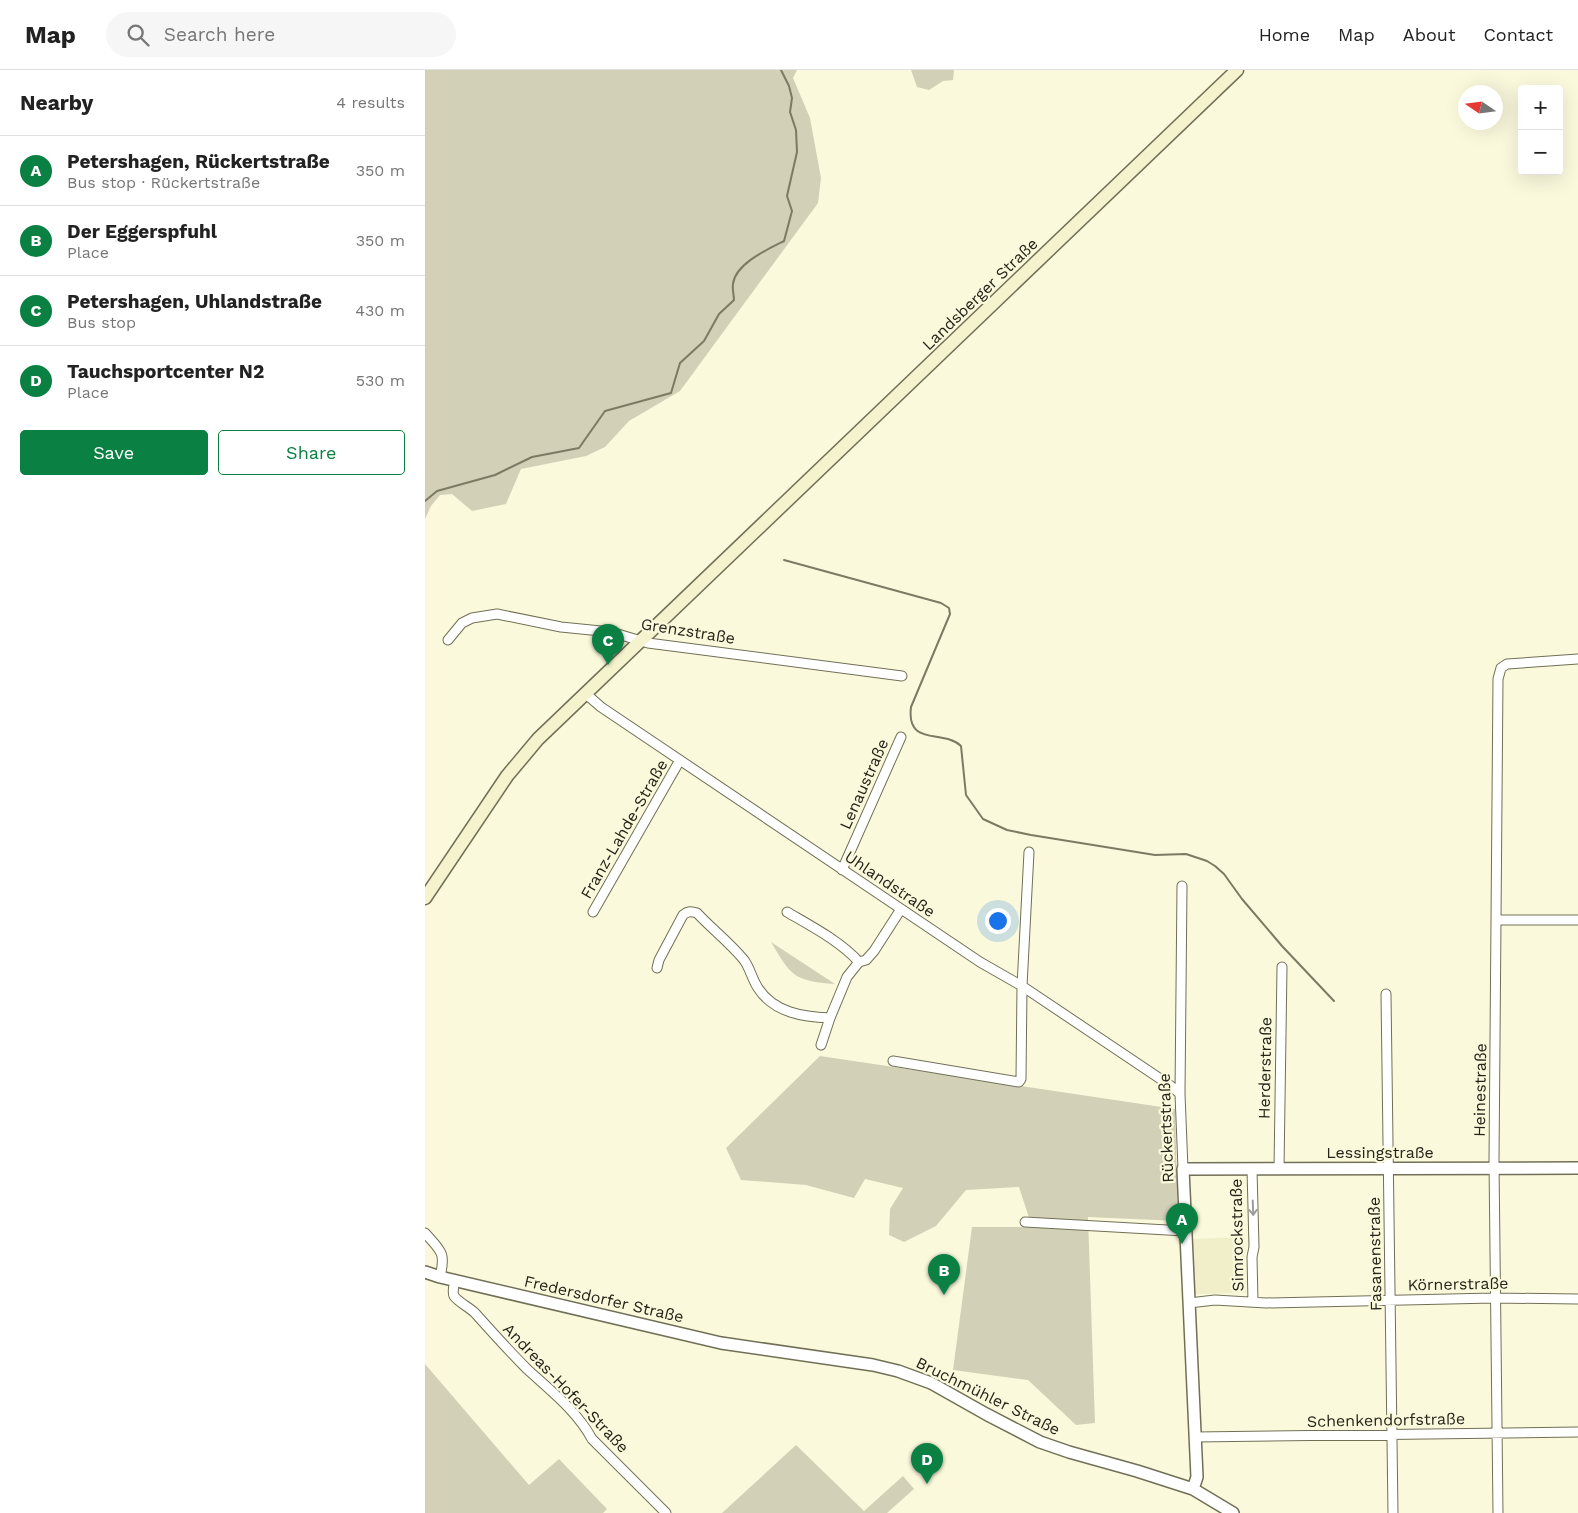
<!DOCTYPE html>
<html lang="en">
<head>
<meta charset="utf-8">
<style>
  body { margin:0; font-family:"Work Sans",sans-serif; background:#f6f6f6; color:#222 }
  .controls { position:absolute; right:15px; top:15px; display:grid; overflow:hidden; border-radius:5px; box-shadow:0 5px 20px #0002 }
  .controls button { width:45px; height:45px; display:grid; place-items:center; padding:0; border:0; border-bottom:1px solid #e0e0e0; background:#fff; color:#222; font:25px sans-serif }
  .compass { position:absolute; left:1033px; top:15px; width:45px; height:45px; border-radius:50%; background:#fff; box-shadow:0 5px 20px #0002; rotate:283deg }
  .you { position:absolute; left:572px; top:850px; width:18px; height:18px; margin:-12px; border:4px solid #fff; border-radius:50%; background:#1a73e8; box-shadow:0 0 0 8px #1a73e833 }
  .badge { display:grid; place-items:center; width:32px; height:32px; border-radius:50%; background:#0b8043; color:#fff; font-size:16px; font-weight:700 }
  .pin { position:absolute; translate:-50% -41px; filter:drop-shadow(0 1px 2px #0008) }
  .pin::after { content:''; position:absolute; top:26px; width:18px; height:15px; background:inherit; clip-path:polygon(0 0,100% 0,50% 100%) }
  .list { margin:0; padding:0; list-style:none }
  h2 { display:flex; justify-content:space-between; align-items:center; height:65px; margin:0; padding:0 20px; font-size:21px }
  h2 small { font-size:16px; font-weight:400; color:#767676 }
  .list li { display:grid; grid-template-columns:32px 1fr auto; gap:15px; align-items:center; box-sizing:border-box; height:70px; padding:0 20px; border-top:1px solid #e0e0e0 }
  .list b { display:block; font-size:19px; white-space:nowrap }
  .list p { margin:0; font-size:16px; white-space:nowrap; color:#767676 }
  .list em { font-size:16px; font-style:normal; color:#767676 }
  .actions { display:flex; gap:10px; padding:15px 20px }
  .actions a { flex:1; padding:11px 0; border:1px solid #0b8043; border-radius:5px; text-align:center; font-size:18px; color:#0b8043 }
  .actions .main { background:#0b8043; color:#fff }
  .icon { flex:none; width:28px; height:28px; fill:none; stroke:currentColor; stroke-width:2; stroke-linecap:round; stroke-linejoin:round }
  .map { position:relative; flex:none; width:1153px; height:1443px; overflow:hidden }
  header { display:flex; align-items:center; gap:30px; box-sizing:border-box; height:70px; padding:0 25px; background:#fff; border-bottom:1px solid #e0e0e0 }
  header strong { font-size:24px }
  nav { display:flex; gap:28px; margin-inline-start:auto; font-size:18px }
  .search { width:350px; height:45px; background:#f6f6f6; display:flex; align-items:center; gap:12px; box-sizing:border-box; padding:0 18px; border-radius:28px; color:#767676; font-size:19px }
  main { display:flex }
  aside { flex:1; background:#fff }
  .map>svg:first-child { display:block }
</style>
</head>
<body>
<header>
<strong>Map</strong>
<div class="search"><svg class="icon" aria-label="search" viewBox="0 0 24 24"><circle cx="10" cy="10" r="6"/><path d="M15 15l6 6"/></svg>Search here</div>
<nav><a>Home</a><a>Map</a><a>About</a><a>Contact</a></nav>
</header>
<main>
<aside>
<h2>Nearby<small>4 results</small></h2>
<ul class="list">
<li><span class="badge">A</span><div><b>Petershagen, Rückertstraße</b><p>Bus stop · Rückertstraße</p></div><em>350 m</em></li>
<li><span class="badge">B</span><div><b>Der Eggerspfuhl</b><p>Place</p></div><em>350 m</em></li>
<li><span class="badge">C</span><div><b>Petershagen, Uhlandstraße</b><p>Bus stop</p></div><em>430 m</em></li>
<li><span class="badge">D</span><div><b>Tauchsportcenter N2</b><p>Place</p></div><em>530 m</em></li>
</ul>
<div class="actions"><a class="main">Save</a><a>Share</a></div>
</aside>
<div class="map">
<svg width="1153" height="1443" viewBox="0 0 1153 1443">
  <rect width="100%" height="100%" fill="#fbf9dc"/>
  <!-- built -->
  <path fill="#f1efca" d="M 819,1167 L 821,1223 L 770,1224 L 767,1169 Z"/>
  <!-- green -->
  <path fill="#d2d0b7" d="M 0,0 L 372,0 L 368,8 L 385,48 L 396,108 L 393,133 L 255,321 L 204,351 L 180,377 L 161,386 L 96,399 L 81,434 L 47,441 L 27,424 L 15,425 L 6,436 L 0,449 Z
    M 486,0 L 529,0 L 528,10 L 518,11 L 504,20 L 492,17 Z
    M 346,872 L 410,914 C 369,911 366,906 346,872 Z
    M 395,986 L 750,1039 L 753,1151 L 663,1147 L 670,1353 L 651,1355 L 603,1310 L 528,1300 L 547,1157 L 607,1157 L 594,1117 L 541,1120 L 511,1156 L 479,1172 L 464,1165 L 465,1139 L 478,1118 L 440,1109 L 429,1128 L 381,1115 L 316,1110 L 301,1078 Z
    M 0,1294 L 104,1415 L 134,1389 L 182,1439 L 178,1443 L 0,1443 Z
    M 371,1375 L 439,1441 L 478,1406 L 489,1419 L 462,1443 L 297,1443 Z"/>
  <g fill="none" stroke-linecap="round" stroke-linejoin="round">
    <!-- stream -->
    <path stroke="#7c7a62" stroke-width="2" d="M 0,431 L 12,421 L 70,405 L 107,387 L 154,378 L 180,341 L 246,323 L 255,293 L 279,271 L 294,244 L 309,230 C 309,225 307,219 308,214 C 310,194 343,179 359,171 L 367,141 L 362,126 L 372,82 L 371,60 L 365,42 L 367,28 L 364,16 L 356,0
      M 359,490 L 516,533 L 524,538 L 525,544 L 486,637 C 481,677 518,659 536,676 L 541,725 L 558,749 L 582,760 L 606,765 L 730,785 L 761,784 L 782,791 L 790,796 L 799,804 L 817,829 L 857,876 L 909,931"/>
    <!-- minor casing -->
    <g stroke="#717056" stroke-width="11">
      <path id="minor" d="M 23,570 L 37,553 L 47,548 L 72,544 L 136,557 L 186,562 L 223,573 L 477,606
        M 161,624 L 176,637 L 555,892 L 597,916 L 746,1016 L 755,1024
        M 417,800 L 476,667
        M 757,816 L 755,1024 L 758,1099
        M 168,842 L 255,690
        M 362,842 C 386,856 415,871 434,892
        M 1071,850 L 1153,850
        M 232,898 L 234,890 L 258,845 C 263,841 266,841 272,843 C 287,859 305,873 319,890 C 325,898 327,909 333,918 C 349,943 379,947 405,948 L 422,907 L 434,892 L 441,890 L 449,881 L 476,839
        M 961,924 L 968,1443
        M 396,975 L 405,948
        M 468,991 L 594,1012 L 596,1009 L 597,916 L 604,782
        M 827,1099 L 829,1177 L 827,1187 L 828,1232
        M 854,1099 L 857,897
        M 600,1152 L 760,1161
        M 0,1163 C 16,1181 21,1182 15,1207
        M 30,1211 C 29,1215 27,1221 29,1226 C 33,1232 44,1237 50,1243 C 67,1262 84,1281 102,1299 C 125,1320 152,1341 167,1369 L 241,1443
        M 764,1233 L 790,1230 L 841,1233 L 1069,1228 L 1153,1229
        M 770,1367 L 1153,1362
        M 1073,1443 L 1069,1092 L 1073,609 L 1076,598 L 1082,594 L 1153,589"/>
    </g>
    <!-- tertiary casing -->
    <g stroke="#717056" stroke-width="14">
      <path id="tertiary" d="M 0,1202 L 15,1207 L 296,1273 L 448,1295 L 473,1301 L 506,1313 L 561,1344 L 615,1372 L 644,1382 L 712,1401 L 768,1419 L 808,1443
        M 768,1419 L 772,1407 L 758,1099 L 1153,1098"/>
    </g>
    <!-- secondary casing -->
    <g stroke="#717056" stroke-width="15">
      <path id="secondary" d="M 0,828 L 82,706 L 113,669 L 812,0"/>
    </g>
    <!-- minor -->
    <use href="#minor" stroke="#fff" stroke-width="9"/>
    <!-- tertiary -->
    <use href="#tertiary" stroke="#fff" stroke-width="11"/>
    <!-- secondary -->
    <use href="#secondary" stroke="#f5f2ce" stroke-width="12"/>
  </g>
  <!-- one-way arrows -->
  <defs><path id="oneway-shaft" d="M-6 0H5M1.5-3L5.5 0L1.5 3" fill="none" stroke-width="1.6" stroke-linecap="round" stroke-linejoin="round" transform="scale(1.25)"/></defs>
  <use stroke="#9c9c98" href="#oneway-shaft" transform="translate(828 1138) rotate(88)"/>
  <g text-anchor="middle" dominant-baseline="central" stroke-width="4.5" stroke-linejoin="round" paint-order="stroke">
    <!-- street labels -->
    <g font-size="16" fill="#242419" stroke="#fbf9dc">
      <text transform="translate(555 224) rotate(-44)">Landsberger Straße</text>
      <text transform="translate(263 561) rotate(9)">Grenzstraße</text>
      <text transform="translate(439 714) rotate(-66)">Lenaustraße</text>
      <text transform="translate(199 759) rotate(-60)">Franz-Lahde-Straße</text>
      <text transform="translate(465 814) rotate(34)">Uhlandstraße</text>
      <text transform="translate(840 998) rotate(-89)">Herderstraße</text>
      <text transform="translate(1055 1020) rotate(-89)">Heinestraße</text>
      <text transform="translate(741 1058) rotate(-92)">Rückertstraße</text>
      <text x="955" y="1082">Lessingstraße</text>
      <text transform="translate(812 1165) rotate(-91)">Simrockstraße</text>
      <text transform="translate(950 1184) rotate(-91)">Fasanenstraße</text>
      <text transform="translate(1033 1214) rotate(-1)">Körnerstraße</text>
      <text transform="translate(179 1229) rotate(13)">Fredersdorfer Straße</text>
      <text transform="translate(141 1318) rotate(46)">Andreas-Hofer-Straße</text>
      <text transform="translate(563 1326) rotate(26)">Bruchmühler Straße</text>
      <text transform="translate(961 1350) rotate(-1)">Schenkendorfstraße</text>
    </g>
  </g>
</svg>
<div class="controls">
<button>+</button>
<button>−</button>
</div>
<svg class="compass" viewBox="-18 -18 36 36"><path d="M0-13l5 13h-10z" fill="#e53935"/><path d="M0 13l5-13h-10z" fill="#767676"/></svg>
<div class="you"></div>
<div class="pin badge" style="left:757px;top:1174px">A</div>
<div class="pin badge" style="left:519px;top:1225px">B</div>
<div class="pin badge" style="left:183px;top:595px">C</div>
<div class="pin badge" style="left:502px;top:1414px">D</div>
</div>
</main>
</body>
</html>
